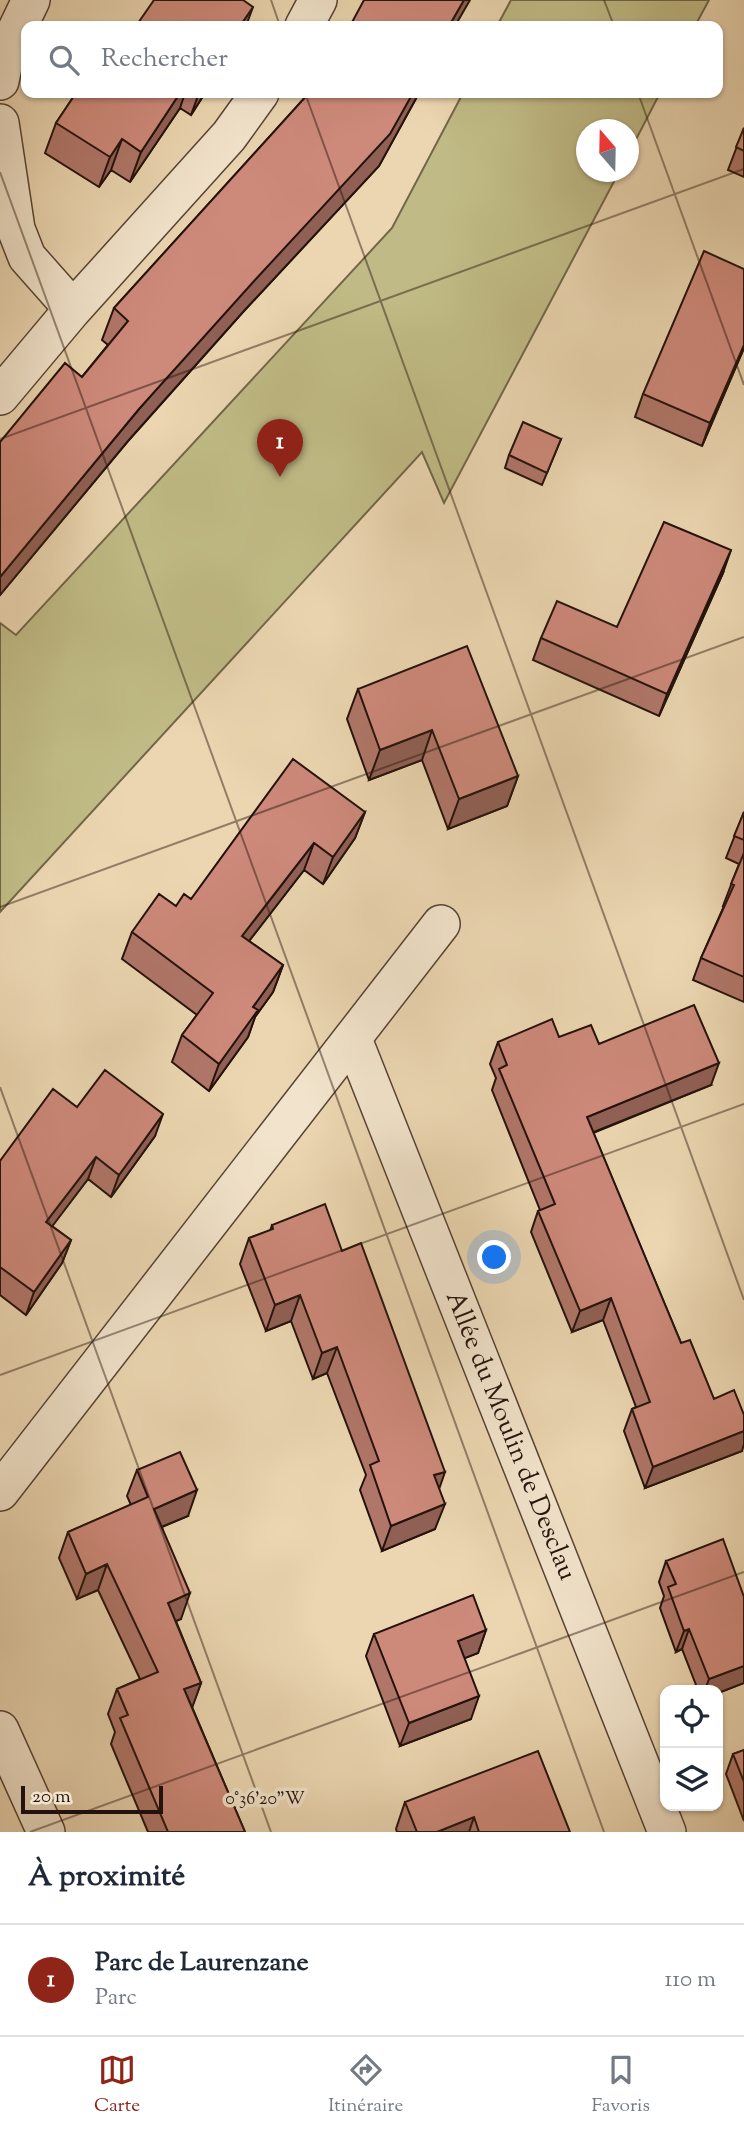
<!DOCTYPE html>
<html lang="fr">
<head>
<meta charset="utf-8">
<style>
  body { margin:0; font-family:"Sorts Mill Goudy",serif; background:#f2f2f3; color:#1f2937 }
  .controls { position:absolute; right:21px; bottom:21px; display:grid; overflow:hidden; border-radius:14px; box-shadow:0 2px 5px #0004 }
  .controls button { width:63px; height:63px; display:grid; place-items:center; padding:0; border:0; border-bottom:2px solid #e0e1e3; background:#fff; color:#1f2937; font:35px sans-serif }
  .compass { position:absolute; left:576px; top:119px; width:63px; height:63px; border-radius:50%; background:#fff; box-shadow:0 2px 5px #0004; rotate:340deg }
  .scale { position:absolute; left:21px; bottom:18px; width:142px; box-sizing:border-box; padding-left:7px; border:4px solid #24120c; border-top:0; font-size:19px; line-height:24px; white-space:nowrap; color:#24120c; -webkit-text-stroke:5px #f2e4cc; paint-order:stroke }
  .you { position:absolute; left:495px; top:1258px; width:24px; height:24px; margin:-18px; border:5px solid #fff; border-radius:50%; background:#1a73e8; box-shadow:0 0 0 10px #1a73e833 }
  .badge { display:grid; place-items:center; width:46px; height:46px; border-radius:50%; background:#8f2418; color:#fff; font-size:23px; font-weight:700 }
  .pin { position:absolute; translate:-50% -58px; filter:drop-shadow(0 2px 4px #0008) }
  .pin::after { content:''; position:absolute; top:37px; width:24px; height:21px; background:inherit; clip-path:polygon(0 0,100% 0,50% 100%) }
  .list { margin:0; padding:0; list-style:none }
  h2 { display:flex; justify-content:space-between; align-items:center; height:91px; margin:0; padding:0 28px; font-size:30px }
  h2 small { font-size:23px; font-weight:400; color:#747a83 }
  .list li { display:grid; grid-template-columns:46px 1fr auto; gap:21px; align-items:center; box-sizing:border-box; height:112px; padding:0 28px; border-top:2px solid #e0e1e3 }
  .list b { display:block; font-size:26px; white-space:nowrap }
  .list p { margin:0; font-size:23px; white-space:nowrap; color:#747a83 }
  .list em { font-size:23px; font-style:normal; color:#747a83 }
  .icon { flex:none; width:38px; height:38px; fill:none; stroke:currentColor; stroke-width:2; stroke-linecap:round; stroke-linejoin:round }
  .map { position:relative; flex:none; width:744px; height:1832px; overflow:hidden }
  .search { position:absolute; background:#fff; box-shadow:0 2px 5px #0004; left:21px; right:21px; top:21px; height:77px; display:flex; align-items:center; gap:18px; box-sizing:border-box; padding:0 24px; border-radius:14px; color:#747a83; font-size:26px }
  .sheet { height:203px; background:#fff }
  nav { display:flex; justify-content:space-around; align-items:center; box-sizing:border-box; height:98px; border-top:2px solid #e0e1e3; background:#fff; font-size:19px; color:#747a83 }
  nav a { display:grid; justify-items:center; gap:4px }
  nav .on { color:#8f2418 }
  .map>svg:first-child { display:block }
</style>
</head>
<body>
<div class="map">
<svg width="744" height="1832" viewBox="0 0 744 1832">
  <rect width="100%" height="100%" fill="#ebd6b1"/>
  <filter id="stains"><feTurbulence type="fractalNoise" baseFrequency=".00286" numOctaves="4"/><feColorMatrix values="0 0 0 0 .2 0 0 0 0 .09 0 0 0 0 .02 0 0 0 .5 -.17"/></filter>
  <radialGradient id="worn" r=".72"><stop offset=".6" stop-color="#630" stop-opacity="0"/><stop offset="1" stop-color="#630" stop-opacity=".3"/></radialGradient>
  <!-- green -->
  <path fill="#c0bb86" stroke="#726649" stroke-width="2" d="M 511,0 L 709,0 L 695,26 L 497,26 Z
    M 463,93 L 660,93 L 629,153 L 628,130 L 586,130 L 586,172 L 619,172 L 444,503 L 422,452 L 0,912 L 0,623 L 16,635 L 392,228 Z"/>
  <g fill="none" stroke-linecap="round" stroke-linejoin="round">
    <!-- minor casing -->
    <g stroke="#564335" stroke-width="40">
      <path id="minor" d="M 304,26 L 318,0
        M 0,81 L 6,52 L 31,0
        M 0,123 L 16,229 L 27,257 L 73,309 L 229,136 L 260,93
        M 0,396 L 73,309
        M 353,1039 L 667,1832
        M 0,1492 L 441,924
        M 0,1730 L 46,1832"/>
    </g>
    <!-- minor -->
    <use href="#minor" stroke="#f2e4cc" stroke-width="37"/>
  </g>
  <!-- wall -->
  <path fill="#b07669" stroke="#24120c" stroke-width="2" d="M 76,93 L 205,93 L 191,115 L 180,108 L 130,182 L 111,170 L 99,187 L 45,153 L 56,123 Z
    M 309,93 L 419,93 L 379,166 L 243,312 L 128,441 L 0,595 L 0,442 L 82,377 L 108,345 L 102,340 L 114,308 Z
    M 744,128 L 744,177 L 728,170 Z
    M 744,348 L 702,446 L 635,417 L 643,394 Z
    M 561,439 L 542,485 L 505,468 L 509,455 Z
    M 723,573 L 659,716 L 533,660 L 541,638 L 617,627 Z
    M 358,689 L 518,776 L 507,806 L 448,829 L 422,760 L 369,780 L 347,719 Z
    M 365,812 L 355,838 L 323,884 L 304,870 L 249,941 L 283,965 L 273,992 L 255,1017 L 248,1037 L 209,1091 L 172,1062 L 182,1035 L 197,1015 L 122,959 L 132,932 L 176,906 Z
    M 744,812 L 744,1002 L 693,980 L 701,958 L 724,906 L 723,906 L 739,864 L 726,858 Z
    M 559,1037 L 599,1044 L 711,1085 L 593,1133 L 681,1343 L 714,1399 L 742,1451 L 645,1488 L 624,1431 L 632,1409 L 636,1407 L 603,1320 L 572,1332 L 531,1232 L 538,1211 L 540,1210 L 492,1090 L 496,1078 L 490,1064 L 498,1042 Z
    M 77,1107 L 155,1136 L 111,1197 L 88,1179 L 52,1226 L 71,1240 L 62,1263 L 26,1315 L 0,1295 L 0,1161 Z
    M 272,1225 L 342,1251 L 439,1489 L 435,1529 L 382,1551 L 360,1490 L 366,1475 L 327,1373 L 313,1379 L 291,1321 L 266,1331 L 240,1264 L 249,1238 L 270,1231 Z
    M 137,1470 L 188,1516 L 162,1527 L 181,1619 L 176,1621 L 201,1683 L 192,1707 L 245,1832 L 148,1832 L 111,1744 L 115,1732 L 108,1714 L 117,1689 L 140,1679 L 98,1590 L 77,1599 L 59,1558 L 68,1532 L 131,1505 L 127,1496 Z
    M 666,1561 L 744,1597 L 744,1683 L 718,1693 L 718,1690 L 698,1690 L 682,1649 L 676,1652 L 660,1608 L 664,1596 L 659,1582 Z
    M 486,1630 L 478,1653 L 464,1658 L 471,1719 L 400,1746 L 366,1656 L 374,1634 Z
    M 744,1750 L 744,1821 L 726,1774 L 733,1754 Z
    M 405,1802 L 570,1832 L 397,1832 L 396,1829 Z"/>
  <!-- shaded-wall -->
  <path fill="#906055" stroke="#24120c" stroke-width="2" d="M 464,0 L 470,0 L 455,26 L 449,26 Z
    M 253,7 L 246,26 L 240,26 Z
    M 180,93 L 185,93 L 180,108 L 130,182 L 141,152 Z
    M 199,93 L 205,93 L 191,115 Z
    M 413,93 L 419,93 L 379,166 L 243,312 L 128,441 L 0,595 L 0,577 L 139,409 Z
    M 122,139 L 111,170 L 99,187 L 110,157 Z
    M 744,345 L 744,348 L 702,446 L 710,423 Z
    M 731,550 L 723,573 L 659,716 L 667,694 Z
    M 432,730 L 422,760 L 369,780 L 380,750 Z
    M 518,776 L 507,806 L 448,829 L 459,799 Z
    M 365,812 L 355,838 L 323,884 L 333,857 Z
    M 314,843 L 304,870 L 232,963 L 242,936 Z
    M 283,965 L 273,992 L 255,1017 L 248,1037 L 209,1091 L 219,1064 L 253,1007 Z
    M 719,1063 L 711,1085 L 579,1138 L 587,1117 Z
    M 163,1114 L 155,1136 L 111,1197 L 119,1175 Z
    M 96,1157 L 88,1179 L 38,1245 L 46,1222 Z
    M 71,1240 L 62,1263 L 26,1315 L 34,1292 Z
    M 300,1295 L 291,1321 L 266,1331 L 275,1305 Z
    M 611,1298 L 603,1320 L 572,1332 L 580,1311 Z
    M 337,1347 L 327,1373 L 313,1379 L 322,1353 Z
    M 744,1431 L 744,1444 L 742,1451 L 645,1488 L 653,1467 Z
    M 445,1472 L 436,1498 L 434,1475 Z
    M 197,1490 L 188,1516 L 144,1534 L 154,1509 Z
    M 445,1504 L 435,1529 L 382,1551 L 391,1526 Z
    M 107,1564 L 98,1590 L 77,1599 L 86,1574 Z
    M 190,1593 L 181,1619 L 159,1628 L 168,1603 Z
    M 689,1629 L 682,1649 L 676,1652 L 684,1631 Z
    M 486,1630 L 478,1653 L 450,1664 L 458,1641 Z
    M 744,1666 L 744,1683 L 718,1693 L 718,1690 L 705,1690 L 709,1679 Z
    M 201,1683 L 192,1708 L 184,1689 Z
    M 479,1696 L 471,1719 L 400,1746 L 409,1723 Z
    M 474,1817 L 469,1832 L 437,1832 Z"/>
  <!-- building -->
  <path fill="#cd897a" stroke="#24120c" stroke-width="2" d="M 154,0 L 243,0 L 253,7 L 240,26 L 136,26 Z
    M 364,0 L 464,0 L 449,26 L 350,26 Z
    M 76,93 L 180,93 L 141,152 L 122,139 L 110,157 L 56,123 Z
    M 309,93 L 413,93 L 390,134 L 255,280 L 139,409 L 0,577 L 0,442 L 65,363 L 82,377 L 128,321 L 114,308 Z
    M 744,128 L 744,151 L 736,147 Z
    M 704,251 L 744,269 L 744,345 L 710,423 L 643,394 Z
    M 523,422 L 561,439 L 547,473 L 509,455 Z
    M 664,522 L 731,550 L 667,694 L 541,638 L 557,601 L 617,627 Z
    M 467,646 L 518,776 L 459,799 L 432,730 L 380,750 L 358,689 Z
    M 293,759 L 365,812 L 333,857 L 314,843 L 242,936 L 283,965 L 253,1007 L 258,1010 L 219,1064 L 182,1035 L 213,993 L 132,932 L 159,894 L 176,906 L 184,894 L 191,899 Z
    M 744,812 L 744,840 L 734,836 Z
    M 744,853 L 744,977 L 701,958 L 734,885 L 731,884 Z
    M 694,1005 L 719,1063 L 587,1117 L 681,1343 L 690,1340 L 714,1399 L 734,1390 L 744,1415 L 744,1431 L 653,1467 L 632,1409 L 650,1402 L 611,1298 L 580,1311 L 538,1211 L 555,1204 L 499,1069 L 507,1065 L 498,1042 L 552,1019 L 559,1037 L 591,1025 L 599,1044 Z
    M 105,1070 L 163,1114 L 119,1175 L 96,1157 L 46,1222 L 71,1240 L 34,1292 L 0,1267 L 0,1161 L 53,1089 L 77,1107 Z
    M 325,1204 L 342,1251 L 361,1243 L 445,1472 L 434,1475 L 445,1504 L 391,1526 L 370,1465 L 379,1461 L 337,1347 L 322,1353 L 300,1295 L 275,1305 L 249,1238 L 273,1229 L 272,1225 Z
    M 180,1452 L 197,1490 L 154,1509 L 190,1593 L 168,1603 L 201,1683 L 184,1689 L 245,1832 L 168,1832 L 120,1718 L 128,1715 L 117,1689 L 158,1672 L 107,1564 L 86,1574 L 68,1532 L 148,1497 L 137,1470 Z
    M 723,1539 L 744,1597 L 744,1666 L 709,1679 L 689,1629 L 684,1631 L 668,1587 L 676,1584 L 666,1561 Z
    M 473,1595 L 486,1630 L 458,1641 L 479,1696 L 409,1723 L 374,1634 Z
    M 744,1750 L 744,1782 L 733,1754 Z
    M 538,1751 L 570,1832 L 479,1832 L 474,1817 L 437,1832 L 417,1832 L 405,1802 Z"/>
  <!-- ticks -->
  <path fill="none" stroke="#24120c" stroke-width="2" stroke-opacity="0.45" d="M 271,0 L 280,26M 604,0 L 614,26M 305,93 L 744,1300M 638,93 L 744,385M 0,172 L 604,1832M 0,439 L 744,169M 0,907 L 744,637M 0,1087 L 271,1832M 0,1375 L 744,1104M 30,1832 L 744,1572"/>
  <g text-anchor="middle" dominant-baseline="central" stroke-width="7" stroke-linejoin="round" paint-order="stroke">
    <!-- street labels -->
    <g font-size="26" fill="#24120c" stroke="#f2e4cc">
      <text transform="translate(510 1436) rotate(68)">Allée du Moulin de Desclau</text>
    </g>
  </g>
  <g font-size="18" text-anchor="middle" fill="#24120c" stroke="#f2e4cc" stroke-width="7" stroke-linejoin="round" paint-order="stroke">
    <text x="265" y="1804">0°36'20"W</text>
  </g>
  <rect width="100%" height="100%" filter="url(#stains)"/>
  <rect width="100%" height="100%" fill="url(#worn)"/>
</svg>
<div class="controls">
<button><svg class="icon" aria-label="locate" viewBox="0 0 24 24"><circle cx="12" cy="12" r="6"/><path d="M12 2v4M12 18v4M2 12h4M18 12h4"/></svg></button>
<button><svg class="icon" aria-label="layers" viewBox="0 0 24 24"><path d="M12 4l9 5-9 5-9-5zM3 14l9 5 9-5"/></svg></button>
</div>
<svg class="compass" viewBox="-18 -18 36 36"><path d="M0-13l5 13h-10z" fill="#e53935"/><path d="M0 13l5-13h-10z" fill="#747a83"/></svg>
<div class="scale">20 m</div>
<div class="you"></div>
<div class="pin badge" style="left:280px;top:477px">1</div>
<div class="search"><svg class="icon" aria-label="search" viewBox="0 0 24 24"><circle cx="10" cy="10" r="6"/><path d="M15 15l6 6"/></svg>Rechercher</div>
</div>
<section class="sheet">
<h2>À proximité<small></small></h2>
<ul class="list">
<li><span class="badge">1</span><div><b>Parc de Laurenzane</b><p>Parc</p></div><em>110 m</em></li>
</ul>
</section>
<nav>
<a class="on"><svg class="icon" aria-label="map" viewBox="0 0 24 24"><path d="M3 6l6-2 6 2 6-2v14l-6 2-6-2-6 2zM9 4v14M15 6v14"/></svg>Carte</a>
<a><svg class="icon" aria-label="directions" viewBox="0 0 24 24"><path d="M12 3l9 9-9 9-9-9zM9 14v-3h6M13 9l2 2-2 2"/></svg>Itinéraire</a>
<a><svg class="icon" aria-label="saved" viewBox="0 0 24 24"><path d="M7 4h10v16l-5-4-5 4z"/></svg>Favoris</a>
</nav>
</body>
</html>
